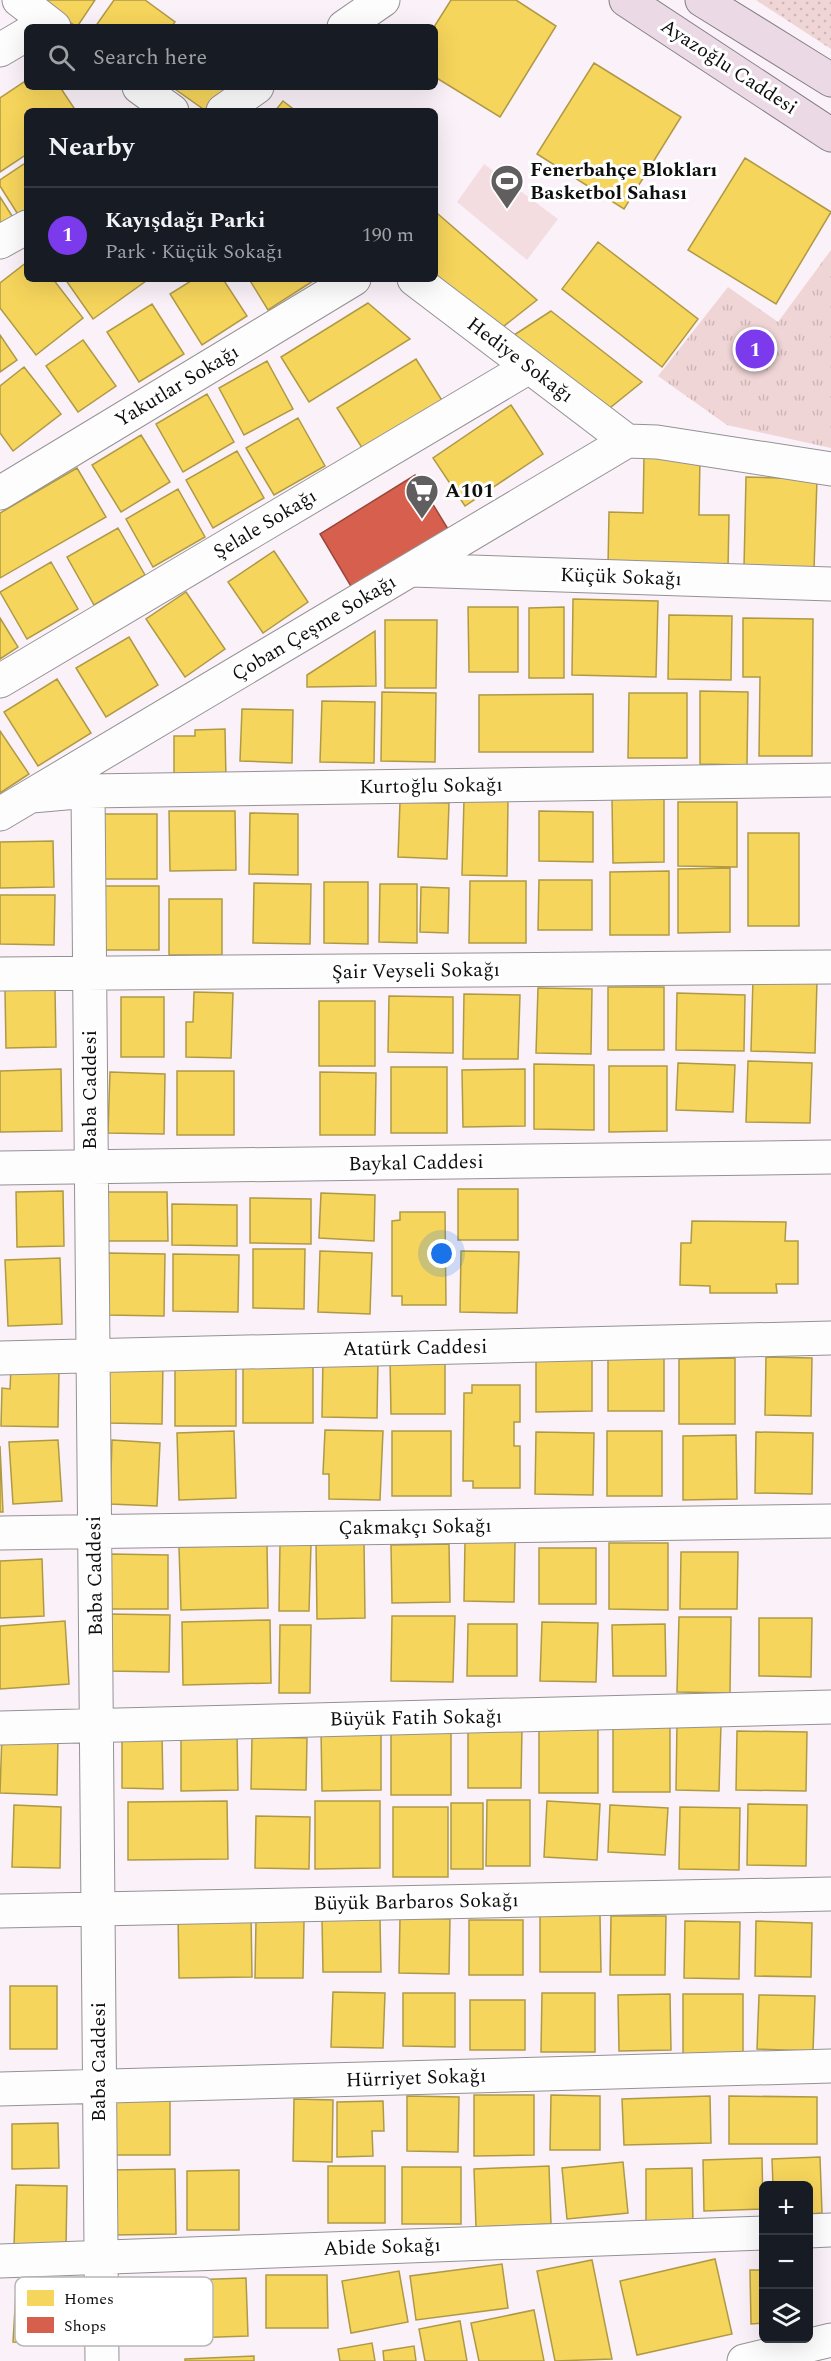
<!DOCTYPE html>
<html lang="en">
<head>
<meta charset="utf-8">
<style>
  body { margin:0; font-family:Spectral,serif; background:#242831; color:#f1f3f6 }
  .controls { position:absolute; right:18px; bottom:18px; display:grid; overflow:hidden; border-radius:9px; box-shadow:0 6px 24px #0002 }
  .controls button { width:54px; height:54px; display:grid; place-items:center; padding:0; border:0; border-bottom:2px solid #363941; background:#171b24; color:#f1f3f6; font:30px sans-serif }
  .you { position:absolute; left:442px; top:1254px; width:21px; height:21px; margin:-15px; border:4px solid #fff; border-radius:50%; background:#1a73e8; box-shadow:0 0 0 9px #1a73e833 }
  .badge { display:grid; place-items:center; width:39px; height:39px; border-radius:50%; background:#7c3aed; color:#fff; font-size:20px; font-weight:700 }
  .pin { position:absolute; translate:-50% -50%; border:3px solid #fff; box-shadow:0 2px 6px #0006 }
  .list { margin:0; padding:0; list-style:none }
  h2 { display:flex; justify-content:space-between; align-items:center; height:78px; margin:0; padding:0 24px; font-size:26px }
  h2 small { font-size:20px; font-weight:400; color:#9ea1a6 }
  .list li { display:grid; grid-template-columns:39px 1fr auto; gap:18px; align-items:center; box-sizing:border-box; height:96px; padding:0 24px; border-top:2px solid #363941 }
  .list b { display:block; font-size:22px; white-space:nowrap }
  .list p { margin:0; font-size:20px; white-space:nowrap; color:#9ea1a6 }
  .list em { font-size:20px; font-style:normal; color:#9ea1a6 }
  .icon { flex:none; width:33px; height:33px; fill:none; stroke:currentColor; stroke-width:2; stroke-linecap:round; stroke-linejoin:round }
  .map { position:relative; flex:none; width:831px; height:2361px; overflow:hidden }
  .search { position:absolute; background:#171b24; box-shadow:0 6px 24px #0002; left:24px; top:24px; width:414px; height:66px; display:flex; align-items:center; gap:15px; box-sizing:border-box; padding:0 21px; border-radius:9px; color:#9ea1a6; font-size:22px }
  .panel { position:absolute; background:#171b24; box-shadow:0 6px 24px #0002; left:24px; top:108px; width:414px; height:174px; border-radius:9px }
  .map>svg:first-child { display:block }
</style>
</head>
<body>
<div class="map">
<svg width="831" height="2361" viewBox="0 0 831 2361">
  <defs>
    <pattern id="grass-dots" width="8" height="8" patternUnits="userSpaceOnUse" patternTransform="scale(1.5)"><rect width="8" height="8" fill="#f0d5d6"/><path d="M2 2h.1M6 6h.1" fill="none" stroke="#cdb6b6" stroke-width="1.8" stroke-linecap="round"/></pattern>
    <pattern id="park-tufts" width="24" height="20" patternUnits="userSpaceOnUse" patternTransform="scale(1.5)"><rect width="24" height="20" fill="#f0d5d6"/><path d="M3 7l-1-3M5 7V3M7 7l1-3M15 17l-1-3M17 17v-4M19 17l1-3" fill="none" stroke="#cdb6b6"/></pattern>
  </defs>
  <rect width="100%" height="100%" fill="#faf2f8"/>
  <!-- grass -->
  <path fill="url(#grass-dots)" d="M 756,0 L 831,0 L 831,49 Z"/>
  <!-- park -->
  <path fill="url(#park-tufts)" d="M 831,250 L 831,448 L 727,425 L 658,376 L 728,287 L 778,322 Z"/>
  <!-- pitch -->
  <path fill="#f4dde1" d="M 484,164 L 558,219 L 527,260 L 457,202 Z"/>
  <!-- homes -->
  <path fill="#f6d55c" stroke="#b09945" stroke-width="1.5" d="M 38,0 L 95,0 L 77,27 Z
    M 114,0 L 145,0 L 175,22 L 171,27 L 95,27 Z
    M 451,0 L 516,0 L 556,26 L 500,117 L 435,77 L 434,27 Z
    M 594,63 L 681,117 L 624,209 L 537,154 Z
    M 27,80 L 27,87 L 60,87 L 76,111 L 27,111 L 27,154 L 0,172 L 0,98 Z
    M 172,87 L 228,87 L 211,111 L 206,111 Z
    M 283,101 L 296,111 L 275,111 Z
    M 745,158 L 831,212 L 776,304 L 688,250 Z
    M 27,162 L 27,222 L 24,224 L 0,186 L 0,180 Z
    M 0,197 L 16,222 L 0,233 Z
    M 438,214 L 537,300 L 499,330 L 435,279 L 435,217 Z
    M 598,242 L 698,319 L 662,367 L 562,289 Z
    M 27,262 L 27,279 L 53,279 L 83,318 L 36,355 L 0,308 L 0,283 Z
    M 65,279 L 145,279 L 146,281 L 93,319 Z
    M 194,279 L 223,279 L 247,316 L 202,345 L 170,294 Z
    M 249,279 L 311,279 L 313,281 L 268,310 Z
    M 368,303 L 410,339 L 309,402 L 281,357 Z
    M 152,304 L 184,354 L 139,382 L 107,332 Z
    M 551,311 L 642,382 L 606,411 L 508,339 Z
    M 0,335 L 17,360 L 0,372 Z
    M 83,340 L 116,386 L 78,412 L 46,366 Z
    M 416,359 L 443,402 L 364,451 L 337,408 Z
    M 267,361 L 293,409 L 244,435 L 219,388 Z
    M 24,367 L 61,414 L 13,451 L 0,433 L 0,386 Z
    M 207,394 L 234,442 L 183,472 L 156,424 Z
    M 511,405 L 543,454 L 465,506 L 433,458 Z
    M 298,418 L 325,466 L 274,495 L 246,448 Z
    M 141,435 L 170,482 L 121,512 L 92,465 Z
    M 237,451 L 264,498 L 213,528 L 186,480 Z
    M 644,456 L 700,457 L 699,515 L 729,515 L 728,569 L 608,566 L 609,512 L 643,513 Z
    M 77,468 L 106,517 L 0,578 L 0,513 Z
    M 746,477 L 817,479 L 814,570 L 744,567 Z
    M 178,489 L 205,537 L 153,567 L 126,519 Z
    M 118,528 L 145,575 L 94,605 L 67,557 Z
    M 274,551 L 308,602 L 263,633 L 228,582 Z
    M 51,562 L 78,609 L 27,639 L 0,592 Z
    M 186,592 L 225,649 L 185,677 L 146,619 Z
    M 573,599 L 658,601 L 656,677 L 572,675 Z
    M 468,607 L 518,607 L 518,672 L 469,672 Z
    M 564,607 L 564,678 L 529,678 L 529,608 Z
    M 669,615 L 732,616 L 731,680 L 668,679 Z
    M 0,618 L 18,647 L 0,659 Z
    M 743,618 L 813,619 L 812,756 L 759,756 L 760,677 L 743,677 Z
    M 385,620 L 437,620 L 436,688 L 385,688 Z
    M 375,631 L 376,686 L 307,687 L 307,675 Z
    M 129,637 L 158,685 L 106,717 L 76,668 Z
    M 57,679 L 91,733 L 38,766 L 4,712 Z
    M 700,691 L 748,692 L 747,765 L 700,764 Z
    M 382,692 L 436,693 L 435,762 L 381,761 Z
    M 629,693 L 687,693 L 687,758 L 628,758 Z
    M 593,694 L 593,752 L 479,752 L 479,695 Z
    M 322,701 L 375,702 L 374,763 L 320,762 Z
    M 242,709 L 293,710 L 292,763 L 240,761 Z
    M 225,729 L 226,781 L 174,781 L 174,736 L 195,736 L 195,730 Z
    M 0,731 L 29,774 L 0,793 Z
    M 664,798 L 664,862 L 613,863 L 612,799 Z
    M 464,799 L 508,800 L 507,876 L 462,875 Z
    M 400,802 L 449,803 L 447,859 L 398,857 Z
    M 678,802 L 737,802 L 737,867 L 678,866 Z
    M 169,811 L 235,811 L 236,870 L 170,871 Z
    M 539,811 L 593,812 L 593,862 L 539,861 Z
    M 250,813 L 298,814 L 298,875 L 249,874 Z
    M 102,814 L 157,814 L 157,879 L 102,879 Z
    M 748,833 L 799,833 L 799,926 L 748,926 Z
    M 53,841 L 54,887 L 0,888 L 0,842 Z
    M 730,868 L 730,932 L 678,933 L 678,869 Z
    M 669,871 L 669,935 L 610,935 L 610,872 Z
    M 539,880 L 592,880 L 592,930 L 538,930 Z
    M 470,881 L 526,881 L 526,943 L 469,943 Z
    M 324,882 L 368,882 L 368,944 L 324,943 Z
    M 254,883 L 311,884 L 310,944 L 253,943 Z
    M 380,884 L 417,884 L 417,943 L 379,942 Z
    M 103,886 L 159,886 L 159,950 L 103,950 Z
    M 421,887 L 449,888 L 448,933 L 420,932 Z
    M 0,895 L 55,895 L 54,945 L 0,944 Z
    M 169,899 L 222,899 L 222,955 L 169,955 Z
    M 753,978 L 817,980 L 815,1053 L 751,1051 Z
    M 608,987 L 664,987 L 664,1050 L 608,1050 Z
    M 538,988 L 592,989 L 591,1054 L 536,1053 Z
    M 55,989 L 56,1047 L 6,1048 L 5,990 Z
    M 194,992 L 233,993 L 231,1058 L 186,1057 L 186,1022 L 193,1022 Z
    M 677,993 L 745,995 L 744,1051 L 676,1050 Z
    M 464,994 L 520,995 L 518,1059 L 463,1059 Z
    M 389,996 L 453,997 L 453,1053 L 388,1052 Z
    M 121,997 L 164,997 L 164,1057 L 121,1057 Z
    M 319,1001 L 375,1001 L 375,1066 L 319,1066 Z
    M 748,1061 L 812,1063 L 810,1123 L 746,1122 Z
    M 678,1063 L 735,1065 L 733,1112 L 676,1110 Z
    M 534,1064 L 594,1065 L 594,1130 L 534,1129 Z
    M 609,1066 L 667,1066 L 667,1131 L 609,1132 Z
    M 391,1067 L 447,1067 L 447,1133 L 391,1133 Z
    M 61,1069 L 62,1131 L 0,1132 L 0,1071 Z
    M 525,1069 L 525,1126 L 463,1127 L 462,1070 Z
    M 177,1071 L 234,1071 L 234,1135 L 177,1135 Z
    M 110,1072 L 165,1074 L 164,1134 L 108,1133 Z
    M 320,1072 L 376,1073 L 375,1135 L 320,1135 Z
    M 458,1189 L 518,1189 L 518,1240 L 458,1240 Z
    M 63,1191 L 64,1246 L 17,1247 L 16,1192 Z
    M 106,1192 L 167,1192 L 168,1241 L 107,1241 Z
    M 321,1193 L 375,1195 L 374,1241 L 319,1238 Z
    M 250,1198 L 311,1199 L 311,1244 L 250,1243 Z
    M 172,1204 L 237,1205 L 237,1246 L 172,1245 Z
    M 400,1212 L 445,1212 L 446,1305 L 402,1305 L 402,1296 L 392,1296 L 392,1221 L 400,1220 Z
    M 692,1221 L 786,1222 L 785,1241 L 798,1241 L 798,1284 L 776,1284 L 777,1293 L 710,1293 L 710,1286 L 680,1285 L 681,1243 L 691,1243 Z
    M 253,1249 L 305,1249 L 304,1309 L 253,1308 Z
    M 320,1251 L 372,1253 L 370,1314 L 318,1312 Z
    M 461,1251 L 519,1252 L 517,1313 L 460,1312 Z
    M 108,1253 L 165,1254 L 164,1316 L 107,1315 Z
    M 173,1254 L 239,1255 L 238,1312 L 173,1311 Z
    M 60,1258 L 62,1324 L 8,1326 L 5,1260 Z
    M 592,1357 L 592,1411 L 536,1412 L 536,1358 Z
    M 608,1357 L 664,1357 L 664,1411 L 608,1411 Z
    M 766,1357 L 812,1358 L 811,1416 L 765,1415 Z
    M 323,1358 L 378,1359 L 377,1418 L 322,1417 Z
    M 445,1358 L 445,1414 L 391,1414 L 390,1359 Z
    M 735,1358 L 735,1424 L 679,1424 L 679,1359 Z
    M 108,1361 L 163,1361 L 162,1424 L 107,1423 Z
    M 243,1361 L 313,1361 L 313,1423 L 243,1423 Z
    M 175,1366 L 236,1367 L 236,1426 L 175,1426 Z
    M 11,1367 L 59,1368 L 58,1427 L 1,1426 L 2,1388 L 10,1389 Z
    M 472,1385 L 520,1385 L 520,1422 L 514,1422 L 514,1446 L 520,1446 L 520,1488 L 473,1488 L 473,1481 L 463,1481 L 464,1393 L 472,1393 Z
    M 325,1430 L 383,1431 L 380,1500 L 329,1499 L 329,1474 L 323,1474 Z
    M 234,1431 L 236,1498 L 179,1500 L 177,1433 Z
    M 392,1431 L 451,1431 L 451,1496 L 392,1496 Z
    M 607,1431 L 662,1431 L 662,1496 L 607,1496 Z
    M 536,1432 L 594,1433 L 593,1495 L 535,1494 Z
    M 756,1432 L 813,1433 L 812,1494 L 755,1493 Z
    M 736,1435 L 737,1499 L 683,1500 L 683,1436 Z
    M 58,1440 L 62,1501 L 13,1504 L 9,1442 Z
    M 112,1440 L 160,1443 L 157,1506 L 110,1504 Z
    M 0,1446 L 3,1512 L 0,1512 Z
    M 316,1541 L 364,1541 L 365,1618 L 317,1619 Z
    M 465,1541 L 515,1542 L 514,1602 L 464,1601 Z
    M 609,1543 L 668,1543 L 668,1610 L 609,1609 Z
    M 280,1544 L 311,1544 L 309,1611 L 279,1611 Z
    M 449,1544 L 450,1602 L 392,1603 L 391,1545 Z
    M 267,1545 L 268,1608 L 181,1610 L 179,1547 Z
    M 539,1548 L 596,1548 L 596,1604 L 539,1604 Z
    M 681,1552 L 738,1552 L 737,1609 L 680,1609 Z
    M 110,1554 L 168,1555 L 168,1609 L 110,1609 Z
    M 42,1559 L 44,1616 L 0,1618 L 0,1561 Z
    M 108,1614 L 170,1615 L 169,1672 L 107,1671 Z
    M 392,1616 L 455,1616 L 453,1682 L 391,1681 Z
    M 679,1617 L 731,1617 L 730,1693 L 677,1692 Z
    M 759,1618 L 812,1618 L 811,1677 L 759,1676 Z
    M 270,1620 L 271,1683 L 183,1685 L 182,1622 Z
    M 65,1621 L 69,1684 L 0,1689 L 0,1626 Z
    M 542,1622 L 598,1623 L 596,1682 L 540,1681 Z
    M 468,1624 L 517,1624 L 517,1676 L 467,1676 Z
    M 665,1624 L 666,1676 L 613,1676 L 612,1625 Z
    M 280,1625 L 311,1625 L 310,1693 L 279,1693 Z
    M 677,1723 L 721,1724 L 719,1791 L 676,1790 Z
    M 613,1725 L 670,1725 L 670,1792 L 613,1792 Z
    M 468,1727 L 522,1727 L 521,1788 L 468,1788 Z
    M 381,1728 L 381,1790 L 322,1791 L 321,1729 Z
    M 598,1728 L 598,1793 L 539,1793 L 539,1729 Z
    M 391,1729 L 451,1729 L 451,1795 L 391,1795 Z
    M 737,1731 L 807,1732 L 806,1791 L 736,1790 Z
    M 2,1733 L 58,1735 L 57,1795 L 0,1793 Z
    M 181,1733 L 237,1733 L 238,1790 L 181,1791 Z
    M 122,1735 L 162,1735 L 163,1789 L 122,1788 Z
    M 252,1737 L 307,1738 L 306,1790 L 251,1789 Z
    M 487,1800 L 530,1800 L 530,1866 L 486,1866 Z
    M 227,1801 L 228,1859 L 128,1860 L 128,1802 Z
    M 315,1801 L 380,1801 L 380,1868 L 315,1869 Z
    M 547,1801 L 600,1804 L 597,1860 L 544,1857 Z
    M 451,1803 L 483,1803 L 483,1869 L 451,1869 Z
    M 748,1804 L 807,1805 L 806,1866 L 747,1865 Z
    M 14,1805 L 61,1807 L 60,1868 L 12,1867 Z
    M 610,1805 L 668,1808 L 665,1855 L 608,1852 Z
    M 393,1807 L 448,1807 L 448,1877 L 393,1877 Z
    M 680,1807 L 740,1808 L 739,1870 L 679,1869 Z
    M 256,1816 L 310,1817 L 309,1869 L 255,1868 Z
    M 251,1914 L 252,1977 L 179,1978 L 178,1915 Z
    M 600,1915 L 601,1972 L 540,1972 L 540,1916 Z
    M 611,1916 L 666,1916 L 665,1975 L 610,1975 Z
    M 400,1918 L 450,1919 L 449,1974 L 399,1973 Z
    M 380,1919 L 381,1972 L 323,1972 L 322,1920 Z
    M 256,1920 L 304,1921 L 303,1978 L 255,1978 Z
    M 469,1920 L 523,1920 L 523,1975 L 469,1975 Z
    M 685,1921 L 740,1922 L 739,1979 L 684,1978 Z
    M 756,1921 L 812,1923 L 811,1977 L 755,1976 Z
    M 10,1986 L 57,1986 L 57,2049 L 10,2049 Z
    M 333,1992 L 385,1993 L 383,2048 L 331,2047 Z
    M 403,1993 L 455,1993 L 455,2047 L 403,2046 Z
    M 542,1993 L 595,1993 L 595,2052 L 541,2052 Z
    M 670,1994 L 671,2050 L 619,2051 L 618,1995 Z
    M 683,1994 L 743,1994 L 743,2057 L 683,2057 Z
    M 759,1995 L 815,1996 L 813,2051 L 757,2049 Z
    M 470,2000 L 525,2000 L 525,2050 L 470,2050 Z
    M 474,2095 L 534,2095 L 534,2155 L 474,2156 Z
    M 551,2095 L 600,2096 L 600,2150 L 550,2150 Z
    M 407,2096 L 459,2097 L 458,2152 L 407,2151 Z
    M 710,2096 L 711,2143 L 624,2145 L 622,2099 Z
    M 729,2096 L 817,2097 L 817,2144 L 729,2144 Z
    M 114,2099 L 170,2099 L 170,2155 L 115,2155 Z
    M 294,2099 L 333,2100 L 332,2162 L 293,2161 Z
    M 383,2101 L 384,2131 L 372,2131 L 373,2156 L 337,2157 L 337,2102 Z
    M 58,2123 L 59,2168 L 12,2169 L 12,2124 Z
    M 820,2157 L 822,2213 L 808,2214 L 808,2186 L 773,2186 L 772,2159 Z
    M 762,2158 L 763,2209 L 704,2211 L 703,2160 Z
    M 623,2162 L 628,2213 L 567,2219 L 562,2168 Z
    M 328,2166 L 385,2166 L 385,2223 L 328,2223 Z
    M 549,2166 L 551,2224 L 476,2227 L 474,2169 Z
    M 402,2167 L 461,2167 L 461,2224 L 402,2224 Z
    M 692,2168 L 693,2226 L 646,2226 L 646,2169 Z
    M 175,2169 L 176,2234 L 113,2235 L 112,2170 Z
    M 239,2170 L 239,2230 L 187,2230 L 187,2171 Z
    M 16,2185 L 67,2186 L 66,2247 L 14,2246 Z
    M 715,2259 L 732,2334 L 637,2355 L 620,2281 Z
    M 592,2260 L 612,2359 L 555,2361 L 537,2271 Z
    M 502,2264 L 508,2308 L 416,2320 L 410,2276 Z
    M 750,2270 L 764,2270 L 764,2323 L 751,2324 Z
    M 399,2271 L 408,2322 L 351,2333 L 342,2281 Z
    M 266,2275 L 327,2275 L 328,2328 L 266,2328 Z
    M 246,2278 L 248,2336 L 190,2338 L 188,2280 Z
    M 16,2291 L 67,2293 L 64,2345 L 13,2342 Z
    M 534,2310 L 544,2361 L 479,2361 L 471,2323 Z
    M 460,2321 L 467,2361 L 425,2361 L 419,2329 Z
    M 372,2343 L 375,2361 L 340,2361 L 338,2349 Z
    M 414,2346 L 416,2361 L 384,2361 L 383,2351 Z
    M 254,2356 L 254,2361 L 185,2361 L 185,2359 Z"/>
  <!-- shops -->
  <path fill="#d6604d" stroke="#9a473a" stroke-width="1.5" d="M 415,475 L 448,529 L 352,588 L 320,534 Z"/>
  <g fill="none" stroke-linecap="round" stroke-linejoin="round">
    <!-- minor casing -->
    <g stroke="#949193" stroke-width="35">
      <path id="minor" d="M 19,0 L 54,27
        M 344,27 L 383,0
        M 0,50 L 27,34
        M 139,87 L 172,111
        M 223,111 L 257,87
        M 0,242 L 27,227
        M 414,279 L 627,441
        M 627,441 L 657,442 L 831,469
        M 0,493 L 354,279
        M 412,570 L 831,584
        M 0,681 L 529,367
        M 88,791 L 102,2361
        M 32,796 L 88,791 L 831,780
        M 0,814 L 627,441
        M 0,974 L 831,967
        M 0,1168 L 831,1157
        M 0,1358 L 831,1338
        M 0,1533 L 831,1521
        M 0,1728 L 831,1707
        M 0,1911 L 831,1894
        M 0,2089 L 831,2066
        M 808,2231 L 831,2230
        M 0,2261 L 764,2233
        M 744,2361 L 831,2340"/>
    </g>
    <!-- major casing -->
    <g stroke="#827e81" stroke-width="35">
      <path id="major" d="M 626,0 L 831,135
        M 702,0 L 831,80"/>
    </g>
    <!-- minor -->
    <use href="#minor" stroke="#fefdfe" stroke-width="33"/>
    <!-- major -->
    <use href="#major" stroke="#ebdae5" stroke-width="33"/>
  </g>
  <!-- icons -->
  <defs>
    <g id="stadium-pin" transform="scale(1.725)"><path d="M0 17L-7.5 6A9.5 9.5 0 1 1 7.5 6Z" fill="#615e60" stroke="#fff"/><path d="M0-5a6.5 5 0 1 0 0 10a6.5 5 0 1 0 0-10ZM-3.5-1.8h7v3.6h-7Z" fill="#fff"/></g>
    <g id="supermarket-pin" transform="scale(1.725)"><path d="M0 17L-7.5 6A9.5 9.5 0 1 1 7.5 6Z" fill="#615e60" stroke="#fff"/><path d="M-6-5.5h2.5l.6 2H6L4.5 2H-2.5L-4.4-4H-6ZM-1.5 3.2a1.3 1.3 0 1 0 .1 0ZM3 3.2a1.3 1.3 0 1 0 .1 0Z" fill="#fff"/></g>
  </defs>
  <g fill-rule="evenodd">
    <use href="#stadium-pin" x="507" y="181"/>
    <use href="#supermarket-pin" x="422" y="491"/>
  </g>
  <g text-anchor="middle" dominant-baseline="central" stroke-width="6" stroke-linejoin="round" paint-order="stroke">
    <!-- street labels -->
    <g font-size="20" fill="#0e0e0e" stroke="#fff">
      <text transform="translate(729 67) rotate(33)">Ayazoğlu Caddesi</text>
      <text transform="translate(520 360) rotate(37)">Hediye Sokağı</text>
      <text transform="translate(177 386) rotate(-31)">Yakutlar Sokağı</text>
      <text transform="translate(265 524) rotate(-31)">Şelale Sokağı</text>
      <text transform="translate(621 577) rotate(2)">Küçük Sokağı</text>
      <text transform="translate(314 628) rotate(-31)">Çoban Çeşme Sokağı</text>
      <text transform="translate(431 786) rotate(-1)">Kurtoğlu Sokağı</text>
      <text transform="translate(416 971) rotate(-1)">Şair Veyseli Sokağı</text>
      <text transform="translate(90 1090) rotate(-90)">Baba Caddesi</text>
      <text transform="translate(416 1163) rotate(-1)">Baykal Caddesi</text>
      <text transform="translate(415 1348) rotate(-1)">Atatürk Caddesi</text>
      <text transform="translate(415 1527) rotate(-1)">Çakmakçı Sokağı</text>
      <text transform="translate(95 1576) rotate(-91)">Baba Caddesi</text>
      <text transform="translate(416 1718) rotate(-1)">Büyük Fatih Sokağı</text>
      <text transform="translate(416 1902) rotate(-1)">Büyük Barbaros Sokağı</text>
      <text transform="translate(99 2062) rotate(-90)">Baba Caddesi</text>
      <text transform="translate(416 2078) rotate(-2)">Hürriyet Sokağı</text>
      <text transform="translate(382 2247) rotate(-2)">Abide Sokağı</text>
    </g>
    <!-- poi labels -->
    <g font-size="20" font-weight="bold" fill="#0e0e0e" stroke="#fff" text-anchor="start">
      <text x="530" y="170">Fenerbahçe Blokları<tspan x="530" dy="23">Basketbol Sahası</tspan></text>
      <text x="445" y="491">A101</text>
    </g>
  </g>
  <!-- legend -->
  <rect x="15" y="2277" width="198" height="69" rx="9" fill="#fff" stroke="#b7b7b7" stroke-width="1.5"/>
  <rect x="27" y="2290" width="27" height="16" fill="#f6d55c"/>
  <rect x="27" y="2317" width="27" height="16" fill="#d6604d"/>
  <g font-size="16" fill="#0e0e0e">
    <text x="64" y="2304">Homes</text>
    <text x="64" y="2331">Shops</text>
  </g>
</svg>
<div class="controls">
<button>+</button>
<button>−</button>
<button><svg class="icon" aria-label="layers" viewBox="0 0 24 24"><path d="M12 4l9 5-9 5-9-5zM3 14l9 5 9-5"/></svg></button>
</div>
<div class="you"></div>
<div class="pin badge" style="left:755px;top:349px">1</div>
<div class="search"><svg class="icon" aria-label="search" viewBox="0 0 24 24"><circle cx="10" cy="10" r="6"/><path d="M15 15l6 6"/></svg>Search here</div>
<section class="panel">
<h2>Nearby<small></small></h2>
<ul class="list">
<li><span class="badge">1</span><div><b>Kayışdağı Parki</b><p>Park · Küçük Sokağı</p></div><em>190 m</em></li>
</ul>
</section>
</div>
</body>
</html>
